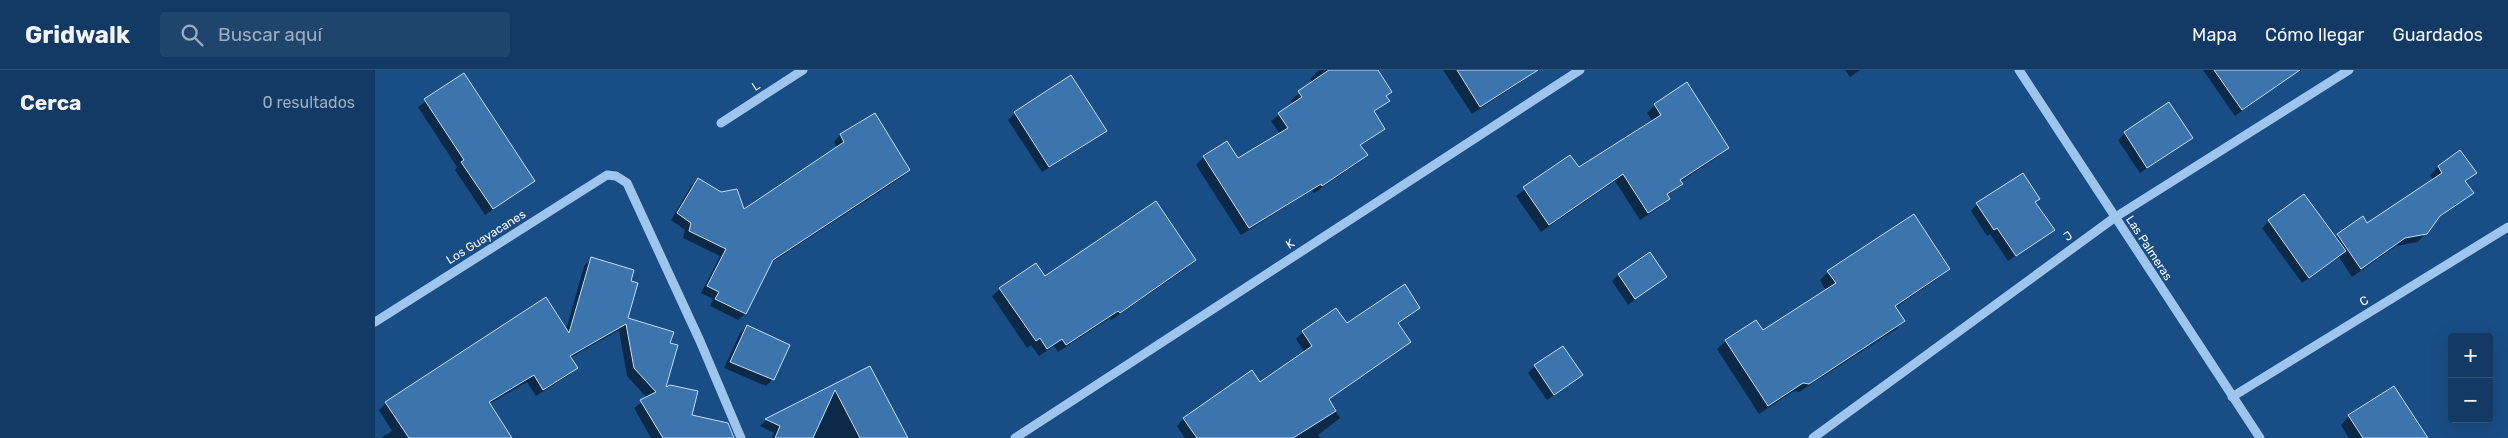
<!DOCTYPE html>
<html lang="es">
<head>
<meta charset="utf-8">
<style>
  body { margin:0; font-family:Rubik,sans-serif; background:#1f456d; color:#f1f3f6 }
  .controls { position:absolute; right:15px; bottom:15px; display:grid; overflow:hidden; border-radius:5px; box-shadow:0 5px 20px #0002 }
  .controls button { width:45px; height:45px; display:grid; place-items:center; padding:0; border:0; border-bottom:1px solid #315478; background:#123a64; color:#f1f3f6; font:25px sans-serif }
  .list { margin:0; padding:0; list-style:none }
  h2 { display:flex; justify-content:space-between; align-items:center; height:65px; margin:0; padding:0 20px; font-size:21px }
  h2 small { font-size:16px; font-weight:400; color:#9cadbf }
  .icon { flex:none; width:28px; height:28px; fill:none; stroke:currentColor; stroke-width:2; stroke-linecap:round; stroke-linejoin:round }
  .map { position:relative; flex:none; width:2133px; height:368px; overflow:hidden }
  header { display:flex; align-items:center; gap:30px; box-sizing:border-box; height:70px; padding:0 25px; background:#123a64; border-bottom:1px solid #315478 }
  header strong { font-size:24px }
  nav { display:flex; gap:28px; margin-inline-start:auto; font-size:18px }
  .search { width:350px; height:45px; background:#1f456d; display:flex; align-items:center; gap:12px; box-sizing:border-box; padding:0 18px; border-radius:5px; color:#9cadbf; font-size:19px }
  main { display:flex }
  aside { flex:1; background:#123a64 }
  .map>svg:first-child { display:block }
</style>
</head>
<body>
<header>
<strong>Gridwalk</strong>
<div class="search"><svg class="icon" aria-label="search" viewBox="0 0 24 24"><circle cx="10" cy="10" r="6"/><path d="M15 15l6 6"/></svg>Buscar aquí</div>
<nav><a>Mapa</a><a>Cómo llegar</a><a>Guardados</a></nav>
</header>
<main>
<aside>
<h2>Cerca<small>0 resultados</small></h2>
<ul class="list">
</ul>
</aside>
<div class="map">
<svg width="2133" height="368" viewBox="0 0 2133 368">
  <rect width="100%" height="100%" fill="#184d85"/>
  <!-- shadow -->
  <path fill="#0007" d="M 944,0 L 1001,0 L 1016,22 L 1011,27 L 1013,31 L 998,43 L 1008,58 L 985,76 L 991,85 L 983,93 L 939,123 L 937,120 L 866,165 L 821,95 L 829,87 L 863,90 L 905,64 L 896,51 L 918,34 L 916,30 L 938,12 L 935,9 Z
    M 1068,0 L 1152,0 L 1155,4 L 1146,12 L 1097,44 Z
    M 1470,0 L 1485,0 L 1475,7 Z
    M 1828,0 L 1900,0 L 1907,11 L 1860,46 Z
    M 88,5 L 159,111 L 110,145 L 80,100 L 82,97 L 43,37 Z
    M 1280,35 L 1352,78 L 1344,86 L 1305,112 L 1306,114 L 1292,126 L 1293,129 L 1285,137 L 1265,150 L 1240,111 L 1166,162 L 1141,126 L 1195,87 L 1204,99 L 1278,52 L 1272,43 Z
    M 640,43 L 730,60 L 723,67 L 667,102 L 633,50 Z
    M 500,44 L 534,100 L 527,107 L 396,193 L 370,244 L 363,250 L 335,236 L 338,229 L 326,223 L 345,186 L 308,168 L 310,160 L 296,150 L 316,116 L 323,110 L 368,141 L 462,78 L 459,72 L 465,65 Z
    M 1750,63 L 1816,67 L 1765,103 L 1743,70 Z
    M 2063,97 L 2100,103 L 2090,113 L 2097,123 L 2060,151 L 2043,172 L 2021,176 L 1977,207 L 1964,187 L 1927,213 L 1887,158 L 1894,151 L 1959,168 L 1963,165 L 1992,155 L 2058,110 L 2055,105 Z
    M 1659,132 L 1678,160 L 1633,191 L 1615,164 L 1612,166 L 1596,141 L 1602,134 Z
    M 216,189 L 252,249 L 294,274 L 289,319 L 315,346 L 332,368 L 276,368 L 259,338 L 272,328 L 252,306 L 244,260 L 195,288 L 201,298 L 194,305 L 161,326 L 152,312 L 114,334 L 136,368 L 6,368 L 17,361 L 4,340 L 11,333 L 191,260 L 209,196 Z
    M 819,190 L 812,198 L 736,250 L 735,248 L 683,282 L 679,276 L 664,286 L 656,275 L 652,278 L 617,226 L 625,219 L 670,208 Z
    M 1574,199 L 1565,207 L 1520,238 L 1529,251 L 1520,260 L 1424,322 L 1419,321 L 1384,344 L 1342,279 L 1351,271 L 1388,262 L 1451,221 L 1445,210 L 1453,202 Z
    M 1244,204 L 1290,207 L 1253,235 L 1237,211 Z
    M 1044,238 L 1022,255 L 1034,272 L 953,330 L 965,348 L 943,365 L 945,368 L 810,368 L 802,356 L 809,348 L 885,314 L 930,283 L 921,269 L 928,262 Z
    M 372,257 L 398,309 L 391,316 L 349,298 L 365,263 Z
    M 1160,296 L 1206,305 L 1172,330 L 1153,303 Z
    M 495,297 L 532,368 L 397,368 L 399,363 L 385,356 L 391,350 Z
    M 1974,346 L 2052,368 L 1974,368 L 1966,355 Z"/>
  <!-- building -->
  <path fill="#3c74ad" stroke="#c3def9" d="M 954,0 L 1003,0 L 1017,22 L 1011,26 L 1015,31 L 999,41 L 1010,59 L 985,75 L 993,85 L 947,116 L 946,114 L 874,158 L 828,86 L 852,71 L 863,88 L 913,58 L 903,43 L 927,27 L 923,21 Z
    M 1082,0 L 1163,0 L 1105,37 Z
    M 1839,0 L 1925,0 L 1867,40 Z
    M 89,3 L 160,111 L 118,139 L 86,92 L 89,90 L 49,29 Z
    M 696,5 L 732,61 L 674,97 L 639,42 Z
    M 1312,12 L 1354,78 L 1305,110 L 1308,114 L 1292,124 L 1295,129 L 1273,143 L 1248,104 L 1174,155 L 1148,117 L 1195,85 L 1204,97 L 1286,45 L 1279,34 Z
    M 1794,32 L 1818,68 L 1772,98 L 1749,62 Z
    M 500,43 L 535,100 L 398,190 L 371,244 L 340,229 L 344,222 L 332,216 L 351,179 L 314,161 L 316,153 L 302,143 L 323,108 L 346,122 L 362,119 L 369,139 L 469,72 L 465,64 Z
    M 2085,80 L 2102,103 L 2090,111 L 2099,123 L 2065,146 L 2052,164 L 2030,168 L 1986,199 L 1962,164 L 1988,146 L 1992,153 L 2067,103 L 2063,96 Z
    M 1648,103 L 1665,129 L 1660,132 L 1680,160 L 1641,186 L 1622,158 L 1619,160 L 1601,133 Z
    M 1929,124 L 1971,181 L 1934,208 L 1893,150 Z
    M 781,131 L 821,190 L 745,243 L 743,241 L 691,275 L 687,269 L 672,279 L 665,268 L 661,271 L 624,218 L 661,193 L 670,206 Z
    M 1539,144 L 1575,199 L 1520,236 L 1530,251 L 1434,314 L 1428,313 L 1393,336 L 1350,270 L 1381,250 L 1388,260 L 1461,213 L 1452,201 Z
    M 1275,182 L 1292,207 L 1260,229 L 1243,204 Z
    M 216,187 L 259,200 L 256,211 L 263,213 L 253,248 L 299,262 L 295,273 L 303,275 L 291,317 L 295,315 L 323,321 L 317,345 L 353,353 L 359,368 L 288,368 L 265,330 L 281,322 L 259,298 L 251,254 L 195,286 L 203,298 L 168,320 L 159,305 L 114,332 L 137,368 L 34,368 L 10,332 L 171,227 L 194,263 Z
    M 1030,214 L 1045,238 L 1023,253 L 1036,272 L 954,329 L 961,341 L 918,368 L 822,368 L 808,348 L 877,300 L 885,312 L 937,276 L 927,261 L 961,238 L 972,253 Z
    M 372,255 L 415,275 L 399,310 L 355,292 Z
    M 1188,276 L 1208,305 L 1179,325 L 1159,295 Z
    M 495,296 L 533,368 L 485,368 L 460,320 L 438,368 L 400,368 L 405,356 L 390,349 Z
    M 2019,316 L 2053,368 L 1988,368 L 1973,345 Z"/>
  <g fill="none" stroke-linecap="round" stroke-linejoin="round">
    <!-- minor -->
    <path stroke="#9ec5ed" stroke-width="9" d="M 1644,0 L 1885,368
      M 346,53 L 428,0
      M 0,252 L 232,105 L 241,106 L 252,113 L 325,271 L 366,368
      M 1857,327 L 2133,157
      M 640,368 L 1205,0
      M 1438,368 L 1739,148 L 1974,0"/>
  </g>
  <g text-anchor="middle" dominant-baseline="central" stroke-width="4" stroke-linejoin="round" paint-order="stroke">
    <!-- street labels -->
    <g font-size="12" fill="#fff" stroke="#184d85">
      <text transform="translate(381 16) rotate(-33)">L</text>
      <text transform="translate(1693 166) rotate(-36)">J</text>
      <text transform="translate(111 167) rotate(-32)">Los Guayacanes</text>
      <text transform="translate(915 174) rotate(-33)">K</text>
      <text transform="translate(1774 178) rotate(57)">Las Palmeras</text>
      <text transform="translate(1989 231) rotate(-32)">C</text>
    </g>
  </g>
</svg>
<div class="controls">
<button>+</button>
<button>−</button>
</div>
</div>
</main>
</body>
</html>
